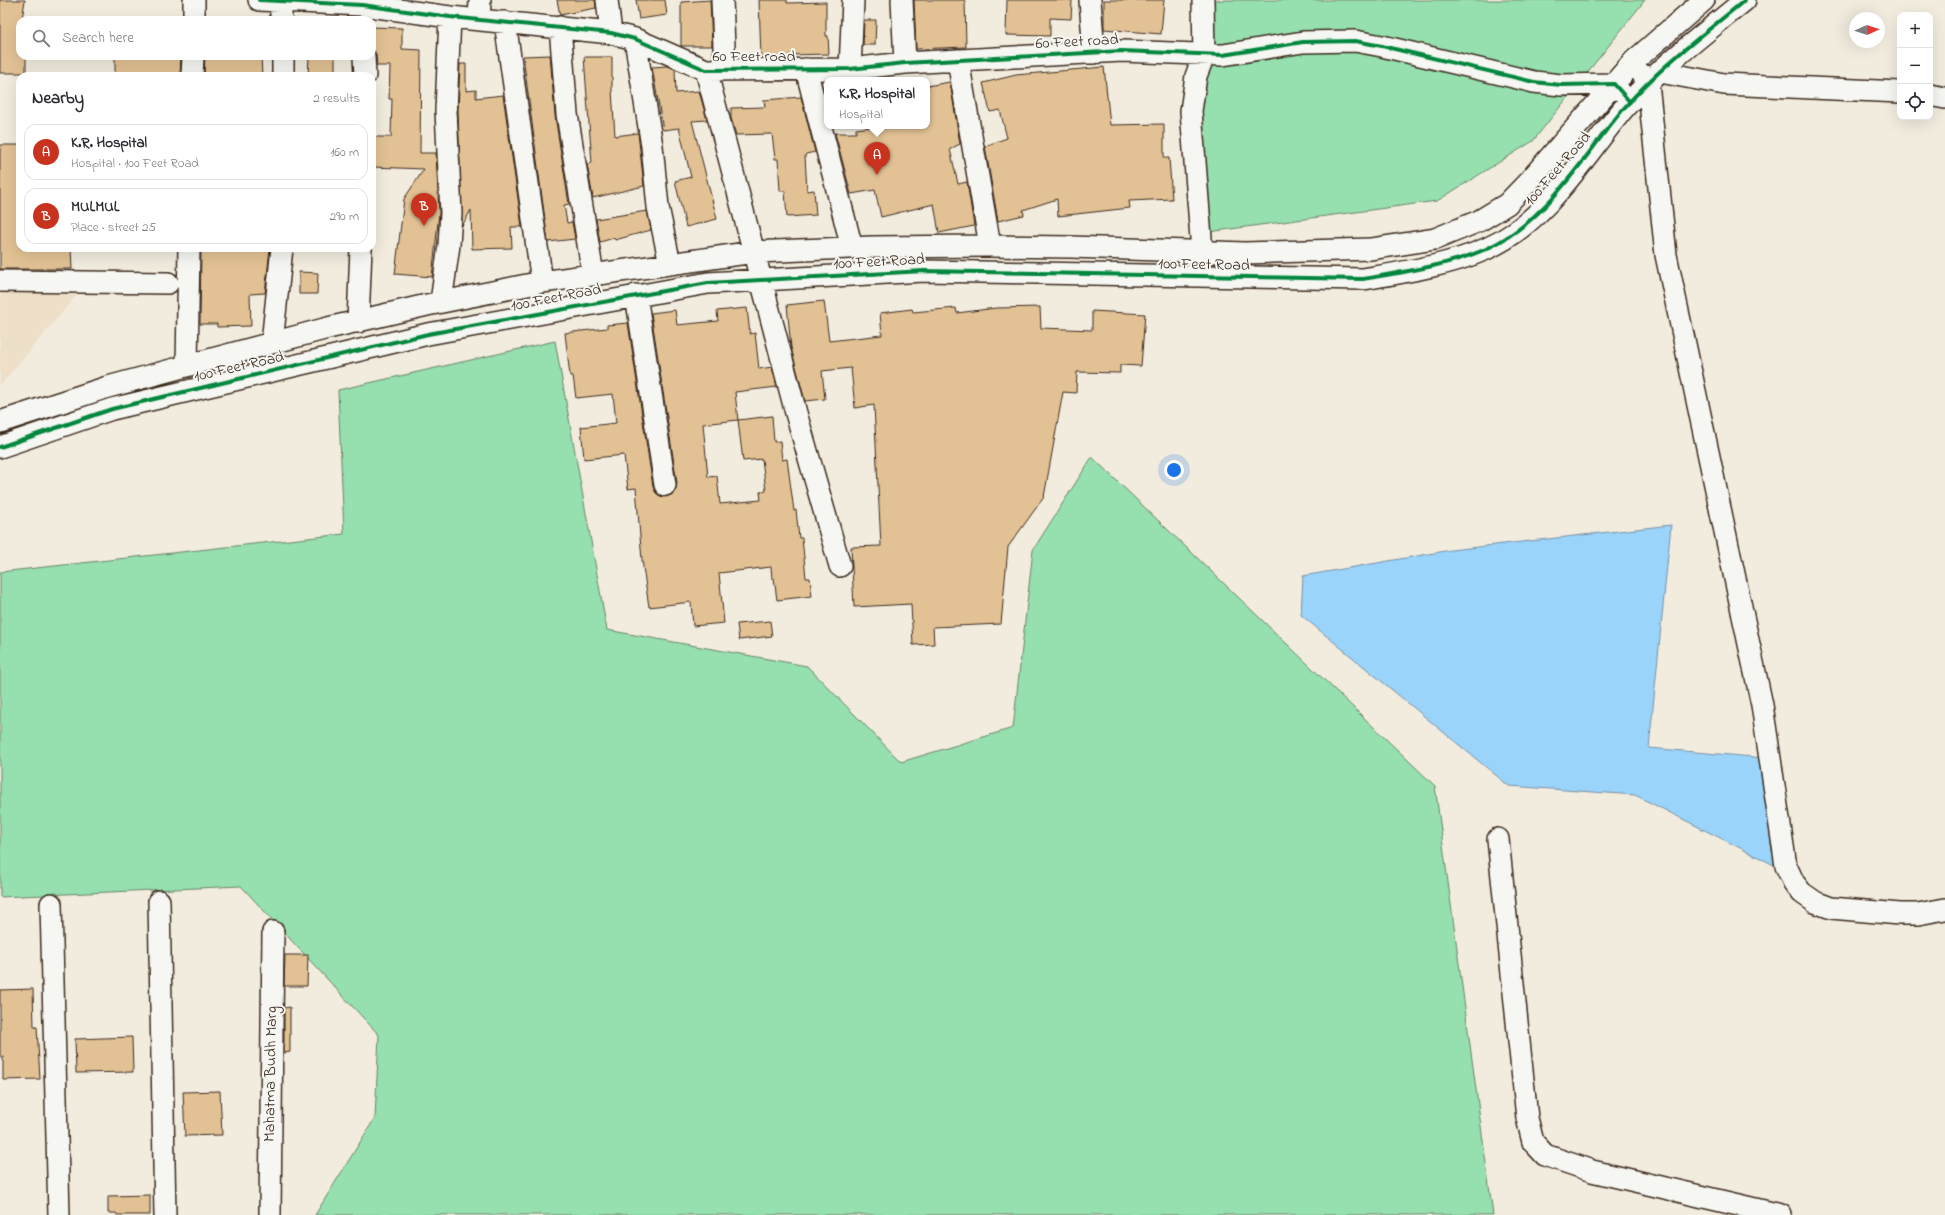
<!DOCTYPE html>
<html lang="en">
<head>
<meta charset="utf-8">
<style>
  body { margin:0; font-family:"Indie Flower",sans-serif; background:#f2f2f3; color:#2b2b33 }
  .controls { position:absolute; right:12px; top:12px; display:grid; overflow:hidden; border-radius:8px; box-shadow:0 4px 16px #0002 }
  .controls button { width:36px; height:36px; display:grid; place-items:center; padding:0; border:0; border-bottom:1px solid #e1e1e2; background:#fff; color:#2b2b33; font:20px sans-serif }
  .compass { position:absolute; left:1849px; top:12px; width:36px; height:36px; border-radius:50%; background:#fff; box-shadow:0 4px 16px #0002; rotate:87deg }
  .you { position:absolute; left:1174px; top:470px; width:14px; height:14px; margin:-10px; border:3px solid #fff; border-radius:50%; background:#1a73e8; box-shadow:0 0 0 6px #1a73e833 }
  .badge { display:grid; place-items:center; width:26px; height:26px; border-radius:50%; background:#c8321e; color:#fff; font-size:13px; font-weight:700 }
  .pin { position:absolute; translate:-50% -33px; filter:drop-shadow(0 1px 2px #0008) }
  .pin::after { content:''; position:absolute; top:21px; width:14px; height:12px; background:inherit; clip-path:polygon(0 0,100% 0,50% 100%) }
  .popup { position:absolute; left:824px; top:77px; width:106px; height:52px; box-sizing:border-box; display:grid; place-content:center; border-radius:8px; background:#fff; filter:drop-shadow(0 1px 3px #0005); font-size:13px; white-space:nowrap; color:#7c7c81 }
  .popup b { font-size:15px; color:#2b2b33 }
  .popup::after { content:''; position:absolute; left:50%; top:100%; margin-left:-8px; border:8px solid transparent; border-top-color:#fff }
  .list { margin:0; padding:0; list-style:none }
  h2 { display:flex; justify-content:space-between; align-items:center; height:52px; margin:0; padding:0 16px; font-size:17px }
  h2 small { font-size:13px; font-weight:400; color:#7c7c81 }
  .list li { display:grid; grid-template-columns:26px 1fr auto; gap:12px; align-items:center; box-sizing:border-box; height:56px; margin:0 8px 8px; padding:0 8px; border:1px solid #e1e1e2; border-radius:12px }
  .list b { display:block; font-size:15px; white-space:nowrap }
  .list p { margin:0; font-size:13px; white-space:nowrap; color:#7c7c81 }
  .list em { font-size:13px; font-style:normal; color:#7c7c81 }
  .icon { flex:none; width:22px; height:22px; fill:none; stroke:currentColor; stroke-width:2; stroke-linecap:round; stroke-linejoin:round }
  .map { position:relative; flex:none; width:1945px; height:1215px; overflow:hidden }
  .search { position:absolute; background:#fff; box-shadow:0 4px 16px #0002; left:16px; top:16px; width:360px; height:44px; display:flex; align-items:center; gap:10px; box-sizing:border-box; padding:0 14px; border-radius:12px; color:#7c7c81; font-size:15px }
  .panel { position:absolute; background:#fff; box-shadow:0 4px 16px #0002; left:16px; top:72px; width:360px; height:180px; border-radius:12px }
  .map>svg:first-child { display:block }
</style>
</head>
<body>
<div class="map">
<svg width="1945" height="1215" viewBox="0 0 1945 1215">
  <rect width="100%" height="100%" fill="#f2ecdf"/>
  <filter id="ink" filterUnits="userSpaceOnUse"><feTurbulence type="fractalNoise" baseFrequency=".025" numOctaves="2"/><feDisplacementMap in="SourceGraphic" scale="8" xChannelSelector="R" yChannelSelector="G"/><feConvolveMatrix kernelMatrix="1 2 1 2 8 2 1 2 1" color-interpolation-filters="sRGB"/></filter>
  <g filter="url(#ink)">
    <!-- built -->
    <path fill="#eddfc8" d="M 0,274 L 82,289 L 0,386 Z"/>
    <!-- green -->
    <path fill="#96dfae" stroke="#688466" d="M 1197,0 L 1645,0 L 1533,141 L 1437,201 L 1194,234 Z
      M 555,341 L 607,630 L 807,666 L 901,762 L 1013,728 L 1033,550 L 1092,457 L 1435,786 L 1493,1215 L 315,1215 L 375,1118 L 379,1035 L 241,886 L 0,897 L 0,572 L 344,534 L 338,390 Z"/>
    <!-- water -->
    <path fill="#9bd4fb" stroke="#7590a3" d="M 1671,525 L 1649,748 L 1776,759 L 1778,867 L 1635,795 L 1509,786 L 1301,615 L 1303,576 L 1451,550 Z"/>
    <!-- building -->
    <path fill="#e2c294" stroke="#3b2a1e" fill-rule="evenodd" d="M 0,0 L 25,0 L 22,20 L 20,20 L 20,56 L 26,56 L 26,73 L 0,73 Z
      M 557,0 L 595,0 L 596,8 L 560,15 Z
      M 636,0 L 665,0 L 667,15 L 639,19 Z
      M 710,0 L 712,46 L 681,46 L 681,2 Z
      M 759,0 L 787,0 L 787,3 L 826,2 L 826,36 L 828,36 L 829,54 L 789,55 L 789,57 L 761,58 Z
      M 914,0 L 965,0 L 966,47 L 916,49 Z
      M 1007,0 L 1072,0 L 1071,19 L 1050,18 L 1050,36 L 1006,35 Z
      M 1104,0 L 1164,0 L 1161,34 L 1104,29 Z
      M 864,20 L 876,20 L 875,45 L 863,45 Z
      M 372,27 L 402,28 L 402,49 L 421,50 L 420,153 L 436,153 L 439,213 L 432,277 L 395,274 L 404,199 L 424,169 L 372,167 L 373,137 L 391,137 L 392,99 L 389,99 L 390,66 L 377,66 L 376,55 L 372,48 Z
      M 550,55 L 555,116 L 569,204 L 564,205 L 567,223 L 572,222 L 575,239 L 548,242 L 523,56 Z
      M 115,56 L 181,56 L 180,75 L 115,76 Z
      M 205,56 L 261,56 L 262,76 L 204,75 Z
      M 309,56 L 335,56 L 335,76 L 308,76 Z
      M 584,57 L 612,57 L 612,90 L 615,136 L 638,133 L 644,186 L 593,198 L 587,164 L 592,163 Z
      M 460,64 L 466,64 L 466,91 L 476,90 L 476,98 L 503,95 L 522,227 L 511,227 L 512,248 L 472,249 L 471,210 L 462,226 L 458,111 Z
      M 668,66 L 675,69 L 676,93 L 699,91 L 707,120 L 692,121 L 717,219 L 686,227 L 675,181 L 691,177 L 679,128 L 663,130 L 652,67 Z
      M 1104,67 L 1110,125 L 1164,124 L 1164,158 L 1169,158 L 1172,199 L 1129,201 L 1130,208 L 1058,216 L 1057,199 L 1023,210 L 1024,215 L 998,221 L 985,146 L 1007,138 L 1000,110 L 990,112 L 983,83 L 1016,75 Z
      M 950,82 L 960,144 L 950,149 L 958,184 L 967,182 L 974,226 L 939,233 L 934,204 L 881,217 L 875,190 L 851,194 L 835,133 L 856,133 L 856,129 L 879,126 L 927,126 L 927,86 Z
      M 801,97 L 815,152 L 806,154 L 805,156 L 807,191 L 814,190 L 816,215 L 787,217 L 785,191 L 780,191 L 778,159 L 775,159 L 772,134 L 736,135 L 731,118 L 731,108 L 765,107 L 764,100 Z
      M 0,145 L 20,145 L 20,248 L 71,248 L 72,269 L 0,269 Z
      M 647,211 L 651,230 L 615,240 L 614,238 L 600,242 L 596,219 Z
      M 201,248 L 270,249 L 265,293 L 250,294 L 251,326 L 217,327 L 217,324 L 200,324 Z
      M 299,272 L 318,273 L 317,294 L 299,294 Z
      M 824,301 L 829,341 L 882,335 L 880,313 L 912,309 L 913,312 L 956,308 L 957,313 L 996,308 L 1040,307 L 1041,328 L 1092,330 L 1092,311 L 1145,314 L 1141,366 L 1120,365 L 1120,373 L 1077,372 L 1076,393 L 1063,392 L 1044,497 L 1008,547 L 1001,624 L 933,627 L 934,644 L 913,645 L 911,604 L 854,607 L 851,547 L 881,546 L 874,405 L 855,408 L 851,368 L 822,371 L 825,399 L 805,401 L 791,348 L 787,305 Z
      M 747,308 L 750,334 L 755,333 L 759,369 L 772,367 L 777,387 L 735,392 L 738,420 L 772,416 L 774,442 L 780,441 L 782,460 L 787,459 L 794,511 L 796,510 L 799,538 L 802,538 L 806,578 L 810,578 L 812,596 L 777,600 L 774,578 L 772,578 L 771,567 L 719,573 L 724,623 L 693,626 L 691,602 L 649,607 L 642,560 L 636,488 L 628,489 L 624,455 L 584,459 L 581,427 L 616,423 L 613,394 L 576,398 L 573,376 L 570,376 L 565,333 L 607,328 L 607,325 L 628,323 L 653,487 L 656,493 L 660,496 L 666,497 L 673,494 L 676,489 L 677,483 L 651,313 L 675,310 L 677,325 L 718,321 L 717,311 ZM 738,420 L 743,461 L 762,459 L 766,491 L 760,492 L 761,500 L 720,504 L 717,476 L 708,477 L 703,424 Z
      M 770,621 L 772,636 L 739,640 L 737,624 Z
      M 285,955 L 308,955 L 307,986 L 284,986 Z
      M 33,989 L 34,1027 L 37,1027 L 40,1079 L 3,1080 L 3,1057 L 0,1057 L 0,990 Z
      M 290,1007 L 290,1052 L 284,1053 L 284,1008 Z
      M 132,1037 L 133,1072 L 76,1073 L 75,1039 Z
      M 220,1091 L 222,1135 L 185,1136 L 183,1092 Z
      M 150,1195 L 150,1215 L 117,1215 L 116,1213 L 108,1213 L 108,1196 Z"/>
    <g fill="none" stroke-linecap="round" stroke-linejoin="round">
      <!-- minor casing -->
      <g stroke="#3b2a1e" stroke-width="24">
        <path id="minor" d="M 259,0 L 362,5 L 450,17 L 611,33 L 635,39 L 706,70 L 850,69 L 905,63 L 1122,51 L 1223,55 L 1303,42 L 1355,41 L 1382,46 L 1534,82 L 1561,85 L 1614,84 L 1619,90
          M 281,0 L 281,20
          M 607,0 L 611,33
          M 722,0 L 725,70
          M 902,0 L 905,63
          M 1090,0 L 1094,53
          M 194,20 L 194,0
          M 479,20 L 480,0
          M 505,22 L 542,282
          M 560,27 L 567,114 L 593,275
          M 635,39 L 652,146 L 658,207 L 670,264
          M 283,56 L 283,76
          M 364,56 L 365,76
          M 958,60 L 990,246
          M 806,69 L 852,248
          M 850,69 L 853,0
          M 706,70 L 796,413 L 840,566
          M 1660,72 L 1724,84 L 1900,92
          M 1643,75 L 1648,83 L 1666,255 L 1762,705 L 1786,866 L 1794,883 L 1802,893 L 1815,902 L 1831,908 L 1900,914 L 1918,914 L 1945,909
          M 192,76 L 193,56
          M 1930,95 L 1945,98
          M 1202,251 L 1191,111 L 1196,76 L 1204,55 L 1203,0
          M 0,281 L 168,283
          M 636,295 L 665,485
          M 441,302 L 449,245 L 451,213 L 446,111 L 450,17
          M 358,322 L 361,248
          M 272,343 L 282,248
          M 187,366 L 189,248
          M 0,422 L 108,387 L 328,328 L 427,305 L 542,282 L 754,252 L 872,247 L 990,246 L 1071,247 L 1245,253 L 1371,249 L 1435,239 L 1479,221 L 1507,204 L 1531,179 L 1634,61 L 1704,0
          M 0,447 L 112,409 L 428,334 L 708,283 L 924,271 L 1363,279 C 1404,272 1447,266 1486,249 C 1548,221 1583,156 1625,107 C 1661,66 1704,34 1745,0
          M 1498,839 L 1527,1118 L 1533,1142 L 1545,1155 L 1592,1171 L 1781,1215
          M 159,901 L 165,1215
          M 51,904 L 59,1215
          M 270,1215 L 273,932"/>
      </g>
      <!-- minor -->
      <use href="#minor" stroke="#f6f6f2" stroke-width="21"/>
      <!-- cycleway casing -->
      <g stroke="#f6f6f2" stroke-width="6">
        <path id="cycleway" d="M 259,0 L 362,5 L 450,17 L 611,33 L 635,39 L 706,70 L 850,69 L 905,63 L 1122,51 L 1223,55 L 1303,42 L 1355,41 L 1382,46 L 1534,82 L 1561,85 L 1614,84 L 1630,102
          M 0,447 L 112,409 L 428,334 L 708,283 L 924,271 L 1363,279 C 1404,272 1447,266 1486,249 C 1548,221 1583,156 1625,107 C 1661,66 1704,34 1745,0"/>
      </g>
      <!-- cycleway -->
      <use href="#cycleway" stroke="#00873e" stroke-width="4"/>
    </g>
  </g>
  <g text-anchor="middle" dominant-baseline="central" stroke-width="4" stroke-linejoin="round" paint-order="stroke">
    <!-- street labels -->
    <g font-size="16" fill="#3b2a1e" stroke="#f6f6f2">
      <text transform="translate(1077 42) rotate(-3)">60 Feet road</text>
      <text x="754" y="57">60 Feet road</text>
      <text transform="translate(1558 169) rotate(-49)">100 Feet Road</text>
      <text transform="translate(879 262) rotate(-3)">100 Feet Road</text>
      <text transform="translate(1204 265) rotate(1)">100 Feet Road</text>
      <text transform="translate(556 298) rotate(-11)">100 Feet Road</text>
      <text transform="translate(239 367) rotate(-13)">100 Feet Road</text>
      <text transform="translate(271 1074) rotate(-89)">Mahatma Budh Marg</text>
    </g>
  </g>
</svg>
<div class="controls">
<button>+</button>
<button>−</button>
<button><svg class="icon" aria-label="locate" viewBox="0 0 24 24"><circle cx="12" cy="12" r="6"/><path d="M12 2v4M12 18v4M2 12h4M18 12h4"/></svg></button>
</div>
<svg class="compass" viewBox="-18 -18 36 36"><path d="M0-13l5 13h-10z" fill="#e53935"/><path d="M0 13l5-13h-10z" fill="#7c7c81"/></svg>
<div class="you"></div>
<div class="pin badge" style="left:877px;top:175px">A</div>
<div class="popup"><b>K.R. Hospital</b>Hospital</div>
<div class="pin badge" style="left:424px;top:226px">B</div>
<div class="search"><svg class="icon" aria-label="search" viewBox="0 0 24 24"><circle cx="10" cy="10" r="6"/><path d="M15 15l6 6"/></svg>Search here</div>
<section class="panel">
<h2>Nearby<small>2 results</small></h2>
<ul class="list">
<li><span class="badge">A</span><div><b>K.R. Hospital</b><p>Hospital · 100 Feet Road</p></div><em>160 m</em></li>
<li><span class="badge">B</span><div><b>MULMUL</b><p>Place · street 25</p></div><em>290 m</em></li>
</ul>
</section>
</div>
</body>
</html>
